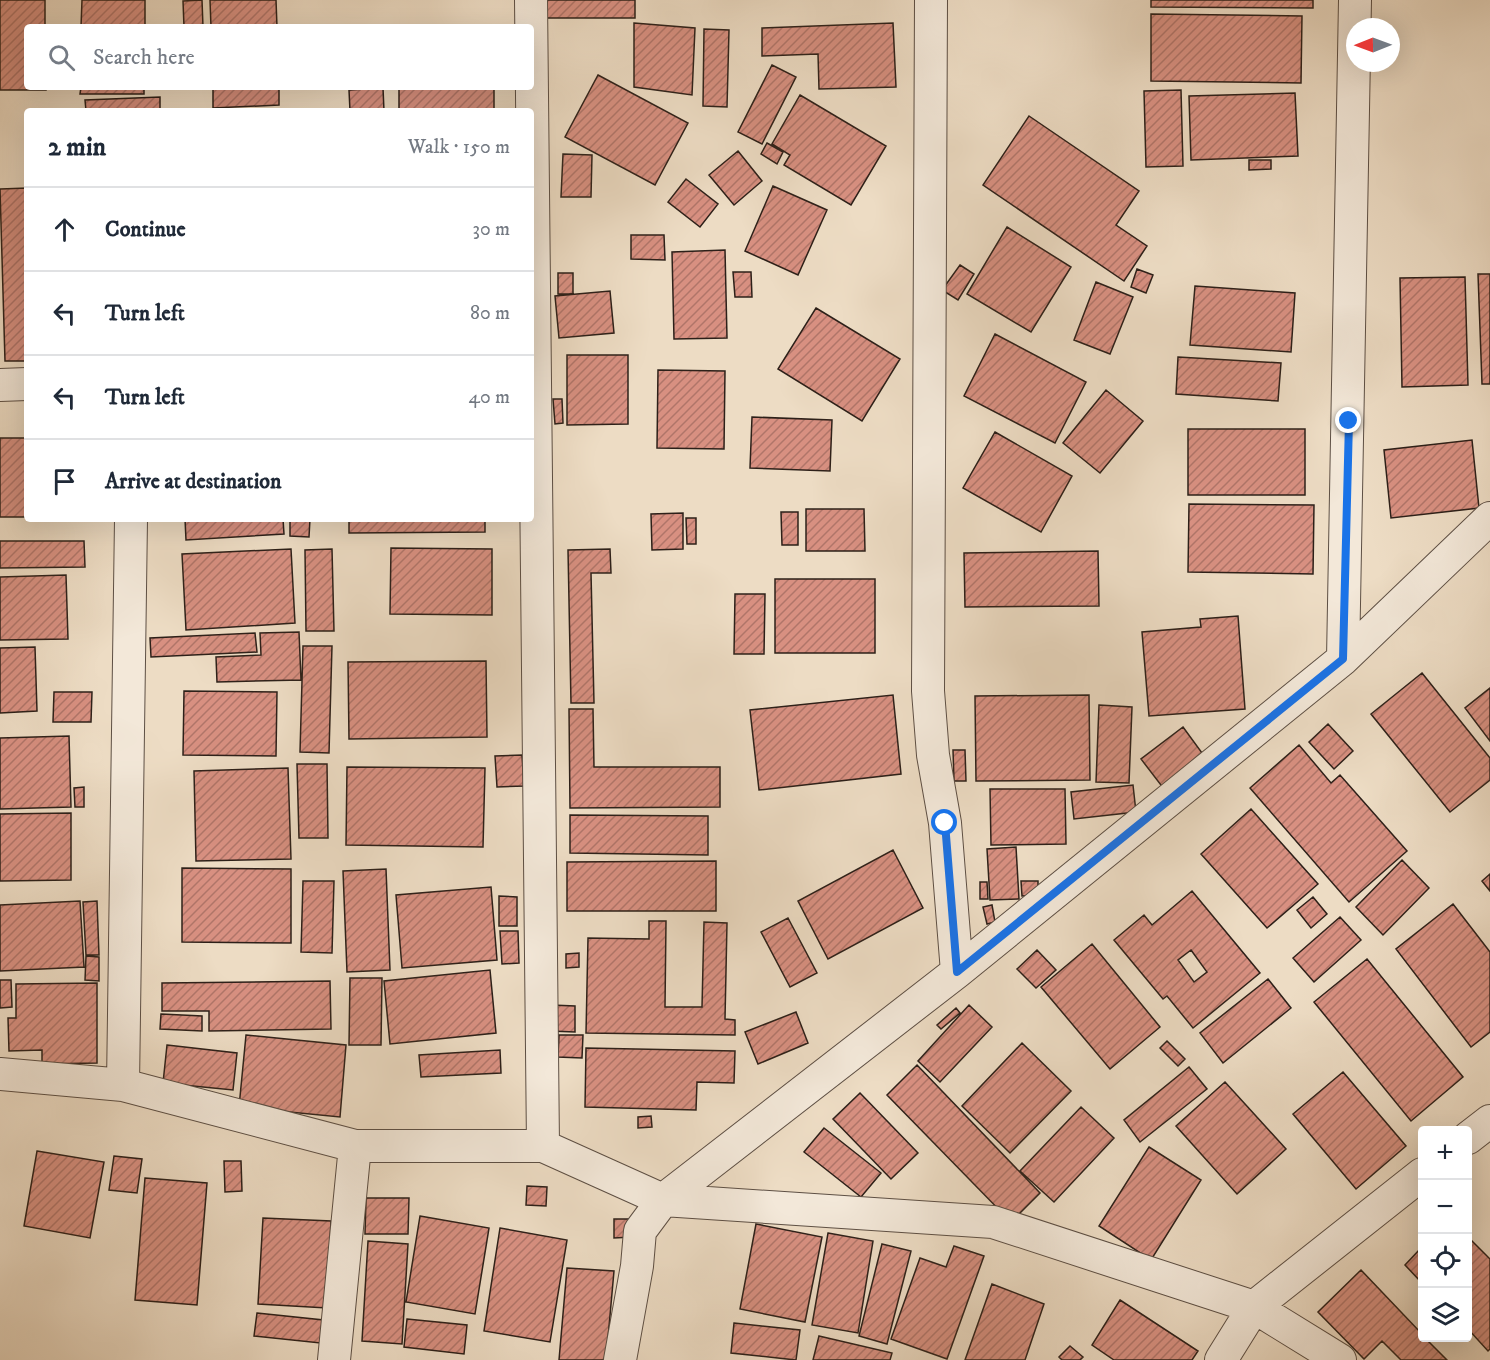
<!DOCTYPE html>
<html lang="en">
<head>
<meta charset="utf-8">
<style>
  body { margin:0; font-family:"IM FELL DW Pica",serif; background:#f6f6f7; color:#1f2937 }
  .controls { position:absolute; right:18px; bottom:18px; display:grid; overflow:hidden; border-radius:6px; box-shadow:0 6px 24px #0002 }
  .controls button { width:54px; height:54px; display:grid; place-items:center; padding:0; border:0; border-bottom:2px solid #e0e1e3; background:#fff; color:#1f2937; font:30px sans-serif }
  .compass { position:absolute; left:1346px; top:18px; width:54px; height:54px; border-radius:50%; background:#fff; box-shadow:0 6px 24px #0002; rotate:269deg }
  .stop { position:absolute; width:18px; height:18px; margin:-14px; border:4px solid #1a73e8; border-radius:50%; background:#fff }
  .stop.end { background:#1a73e8; border-color:#fff; box-shadow:0 2px 6px #0008 }
  .list { margin:0; padding:0; list-style:none }
  h2 { display:flex; justify-content:space-between; align-items:center; height:78px; margin:0; padding:0 24px; font-size:26px }
  h2 small { font-size:20px; font-weight:400; color:#747a83 }
  .list li { display:grid; grid-template-columns:39px 1fr auto; gap:18px; align-items:center; box-sizing:border-box; height:84px; padding:0 24px; border-top:2px solid #e0e1e3 }
  .list b { display:block; font-size:22px; white-space:nowrap }
  .list em { font-size:20px; font-style:normal; color:#747a83 }
  .icon { flex:none; width:33px; height:33px; fill:none; stroke:currentColor; stroke-width:2; stroke-linecap:round; stroke-linejoin:round }
  .map { position:relative; flex:none; width:1490px; height:1360px; overflow:hidden }
  .search { position:absolute; background:#fff; box-shadow:0 6px 24px #0002; left:24px; top:24px; width:510px; height:66px; display:flex; align-items:center; gap:15px; box-sizing:border-box; padding:0 21px; border-radius:6px; color:#747a83; font-size:22px }
  .panel { position:absolute; background:#fff; box-shadow:0 6px 24px #0002; left:24px; top:108px; width:510px; height:414px; border-radius:6px }
  .map>svg:first-child { display:block }
</style>
</head>
<body>
<div class="map">
<svg width="1490" height="1360" viewBox="0 0 1490 1360">
  <defs>
    <pattern id="building-hatch" width="6" height="6" patternUnits="userSpaceOnUse" patternTransform="scale(1.5)"><rect width="6" height="6" fill="#d89081"/><path d="M-1 1l2-2M0 6l6-6M5 7l2-2" fill="none" stroke="#b07569"/></pattern>
  </defs>
  <rect width="100%" height="100%" fill="#eddcc4"/>
  <filter id="stains"><feTurbulence type="fractalNoise" baseFrequency=".00333" numOctaves="4"/><feColorMatrix values="0 0 0 0 .2 0 0 0 0 .09 0 0 0 0 .02 0 0 0 .5 -.17"/></filter>
  <radialGradient id="worn" r=".72"><stop offset=".6" stop-color="#630" stop-opacity="0"/><stop offset="1" stop-color="#630" stop-opacity=".3"/></radialGradient>
  <!-- building -->
  <path fill="url(#building-hatch)" stroke="#2d2019" stroke-width="1.5" fill-rule="evenodd" d="M 0,0 L 45,0 L 45,27 L 27,27 L 27,87 L 46,87 L 46,90 L 0,90 Z
    M 82,0 L 145,0 L 145,27 L 81,27 Z
    M 202,0 L 203,27 L 184,27 L 183,1 Z
    M 210,0 L 276,0 L 277,27 L 211,27 Z
    M 546,0 L 635,0 L 635,18 L 547,18 Z
    M 1151,0 L 1313,0 L 1313,8 L 1151,7 Z
    M 1151,14 L 1302,16 L 1301,83 L 1151,81 Z
    M 634,23 L 695,28 L 692,95 L 634,87 Z
    M 893,23 L 896,87 L 819,89 L 818,54 L 762,56 L 762,28 Z
    M 704,29 L 729,30 L 727,107 L 703,106 Z
    M 772,65 L 796,77 L 762,144 L 738,132 Z
    M 598,75 L 688,123 L 655,185 L 565,137 Z
    M 81,87 L 144,87 L 144,94 L 80,94 Z
    M 213,87 L 279,87 L 279,105 L 213,108 Z
    M 383,88 L 384,111 L 350,111 L 349,90 Z
    M 494,88 L 494,111 L 399,111 L 399,89 Z
    M 1181,90 L 1183,166 L 1146,167 L 1144,91 Z
    M 1295,93 L 1298,156 L 1191,160 L 1189,96 Z
    M 800,95 L 886,146 L 851,205 L 784,165 L 790,155 L 772,144 Z
    M 160,97 L 160,111 L 86,111 L 85,100 Z
    M 1029,116 L 1139,191 L 1116,225 L 1147,246 L 1124,281 L 983,185 Z
    M 767,143 L 783,152 L 777,164 L 761,154 Z
    M 738,151 L 762,181 L 734,205 L 709,175 Z
    M 563,154 L 592,155 L 591,197 L 561,197 Z
    M 1249,160 L 1271,160 L 1271,169 L 1249,170 Z
    M 686,179 L 718,204 L 700,227 L 668,202 Z
    M 773,186 L 827,210 L 798,275 L 745,251 Z
    M 27,188 L 27,361 L 5,361 L 0,189 Z
    M 1007,227 L 1071,267 L 1031,332 L 967,294 Z
    M 631,235 L 664,235 L 665,260 L 631,259 Z
    M 725,250 L 727,338 L 674,339 L 672,252 Z
    M 960,265 L 974,274 L 958,300 L 942,290 Z
    M 1137,269 L 1153,275 L 1146,293 L 1131,287 Z
    M 733,272 L 751,272 L 752,297 L 735,297 Z
    M 558,273 L 573,273 L 573,294 L 558,294 Z
    M 1478,274 L 1490,274 L 1490,384 L 1482,384 Z
    M 1465,277 L 1468,385 L 1402,387 L 1400,278 Z
    M 1096,282 L 1133,297 L 1110,354 L 1074,340 Z
    M 1195,286 L 1295,293 L 1291,352 L 1190,345 Z
    M 610,291 L 614,333 L 559,338 L 555,296 Z
    M 816,308 L 900,359 L 862,421 L 778,369 Z
    M 995,334 L 1086,382 L 1055,443 L 964,396 Z
    M 567,355 L 628,355 L 628,424 L 567,425 Z
    M 1178,357 L 1281,363 L 1278,401 L 1176,394 Z
    M 658,370 L 725,371 L 724,449 L 657,448 Z
    M 1106,390 L 1143,421 L 1100,473 L 1063,443 Z
    M 553,399 L 562,399 L 563,423 L 555,424 Z
    M 752,417 L 832,420 L 830,471 L 750,468 Z
    M 1188,429 L 1305,429 L 1305,495 L 1188,495 Z
    M 995,432 L 1072,476 L 1041,532 L 963,488 Z
    M 0,438 L 27,438 L 27,517 L 0,517 Z
    M 1472,440 L 1479,508 L 1391,518 L 1384,450 Z
    M 1189,504 L 1314,505 L 1313,574 L 1188,572 Z
    M 806,509 L 864,509 L 865,551 L 806,551 Z
    M 781,512 L 798,512 L 798,545 L 782,545 Z
    M 683,513 L 683,549 L 652,550 L 651,514 Z
    M 686,518 L 696,518 L 696,544 L 687,544 Z
    M 185,519 L 283,519 L 284,534 L 186,540 Z
    M 290,519 L 310,519 L 309,537 L 290,536 Z
    M 349,519 L 485,519 L 485,532 L 349,533 Z
    M 0,541 L 84,541 L 85,567 L 0,568 Z
    M 391,548 L 492,549 L 492,615 L 390,614 Z
    M 291,549 L 295,623 L 186,630 L 182,554 Z
    M 332,549 L 334,631 L 306,631 L 305,550 Z
    M 610,549 L 611,573 L 591,573 L 594,703 L 571,703 L 568,550 Z
    M 1098,551 L 1099,606 L 965,607 L 964,553 Z
    M 66,575 L 68,639 L 0,640 L 0,577 Z
    M 775,579 L 875,579 L 875,653 L 775,653 Z
    M 735,594 L 765,594 L 764,654 L 734,654 Z
    M 1238,616 L 1245,709 L 1149,716 L 1142,632 L 1201,627 L 1200,619 Z
    M 299,632 L 301,680 L 217,682 L 216,657 L 261,655 L 260,633 Z
    M 255,633 L 257,652 L 151,657 L 150,638 Z
    M 303,646 L 332,646 L 329,753 L 300,752 Z
    M 35,647 L 37,711 L 0,713 L 0,648 Z
    M 486,661 L 487,737 L 349,739 L 348,662 Z
    M 1422,673 L 1490,758 L 1490,780 L 1450,812 L 1371,714 Z
    M 1490,688 L 1490,741 L 1465,708 Z
    M 184,691 L 277,692 L 276,756 L 183,755 Z
    M 54,692 L 92,692 L 91,722 L 53,722 Z
    M 893,695 L 901,774 L 759,790 L 750,710 Z
    M 1089,695 L 1090,780 L 976,781 L 975,696 Z
    M 1099,705 L 1132,707 L 1129,783 L 1096,782 Z
    M 569,709 L 593,709 L 594,767 L 720,767 L 720,807 L 570,808 Z
    M 1328,724 L 1353,751 L 1334,769 L 1309,742 Z
    M 1183,727 L 1205,757 L 1164,789 L 1141,759 Z
    M 69,736 L 71,807 L 0,809 L 0,738 Z
    M 1299,745 L 1331,783 L 1340,775 L 1407,851 L 1349,902 L 1250,788 Z
    M 953,750 L 965,750 L 966,781 L 954,781 Z
    M 522,755 L 524,786 L 497,787 L 495,756 Z
    M 297,764 L 327,764 L 328,838 L 299,838 Z
    M 347,767 L 485,768 L 483,847 L 346,845 Z
    M 288,768 L 291,859 L 196,861 L 194,771 Z
    M 1133,785 L 1136,812 L 1074,819 L 1071,792 Z
    M 84,787 L 84,807 L 75,807 L 74,788 Z
    M 990,789 L 1065,789 L 1066,844 L 991,845 Z
    M 1251,809 L 1318,884 L 1267,928 L 1201,854 Z
    M 71,813 L 71,880 L 0,881 L 0,814 Z
    M 570,815 L 708,816 L 708,855 L 570,853 Z
    M 1016,847 L 1019,899 L 990,900 L 987,849 Z
    M 893,850 L 923,908 L 828,959 L 798,901 Z
    M 1402,860 L 1429,888 L 1383,935 L 1356,907 Z
    M 716,861 L 716,911 L 567,911 L 567,862 Z
    M 182,868 L 291,869 L 291,943 L 182,942 Z
    M 386,869 L 390,970 L 347,972 L 343,871 Z
    M 1490,874 L 1490,891 L 1482,881 Z
    M 303,881 L 334,881 L 332,953 L 301,952 Z
    M 1021,881 L 1038,881 L 1038,895 L 1022,896 Z
    M 980,882 L 987,882 L 988,899 L 980,899 Z
    M 491,887 L 497,960 L 402,968 L 396,895 Z
    M 1192,891 L 1260,973 L 1193,1028 L 1167,996 L 1163,999 L 1114,940 L 1144,915 L 1152,925 ZM 1191,950 L 1207,972 L 1194,982 L 1178,960 Z
    M 499,896 L 517,897 L 517,926 L 499,926 Z
    M 1313,897 L 1327,914 L 1311,928 L 1297,910 Z
    M 80,901 L 84,967 L 0,971 L 0,905 Z
    M 97,901 L 99,955 L 86,955 L 83,902 Z
    M 1453,904 L 1490,952 L 1490,1032 L 1471,1047 L 1396,949 Z
    M 992,905 L 995,922 L 987,924 L 983,907 Z
    M 1340,917 L 1361,940 L 1314,982 L 1293,958 Z
    M 788,918 L 817,973 L 790,987 L 761,932 Z
    M 649,921 L 666,921 L 665,1007 L 702,1007 L 704,922 L 727,923 L 725,1019 L 735,1020 L 735,1035 L 586,1033 L 588,938 L 649,939 Z
    M 500,931 L 518,931 L 519,963 L 502,964 Z
    M 1092,944 L 1160,1027 L 1110,1069 L 1041,987 Z
    M 1037,950 L 1056,970 L 1036,988 L 1017,969 Z
    M 579,953 L 579,967 L 566,968 L 566,954 Z
    M 86,956 L 99,957 L 99,981 L 85,980 Z
    M 1367,959 L 1463,1077 L 1411,1121 L 1314,1002 Z
    M 490,970 L 496,1033 L 390,1044 L 384,981 Z
    M 350,978 L 382,978 L 381,1045 L 349,1045 Z
    M 1268,979 L 1291,1008 L 1223,1063 L 1200,1033 Z
    M 0,980 L 11,980 L 12,1007 L 0,1008 Z
    M 330,981 L 331,1029 L 209,1031 L 209,1011 L 162,1011 L 162,983 Z
    M 97,983 L 97,1063 L 42,1064 L 42,1050 L 9,1051 L 8,1018 L 16,1018 L 16,984 Z
    M 551,1005 L 575,1006 L 575,1032 L 550,1031 Z
    M 969,1005 L 992,1027 L 940,1082 L 918,1061 Z
    M 956,1008 L 960,1013 L 941,1029 L 937,1025 Z
    M 796,1012 L 808,1043 L 758,1064 L 745,1032 Z
    M 161,1014 L 202,1016 L 202,1031 L 160,1029 Z
    M 246,1035 L 346,1045 L 340,1117 L 239,1107 Z
    M 559,1035 L 583,1035 L 582,1058 L 558,1057 Z
    M 1167,1041 L 1185,1059 L 1178,1066 L 1160,1048 Z
    M 1022,1043 L 1071,1091 L 1010,1153 L 962,1106 Z
    M 167,1045 L 237,1053 L 233,1090 L 163,1083 Z
    M 586,1048 L 735,1051 L 734,1083 L 697,1082 L 696,1110 L 585,1107 Z
    M 500,1050 L 501,1073 L 421,1077 L 419,1055 Z
    M 917,1065 L 1040,1193 L 1011,1222 L 887,1095 Z
    M 1189,1067 L 1207,1089 L 1140,1142 L 1124,1120 Z
    M 1343,1072 L 1406,1146 L 1356,1189 L 1293,1114 Z
    M 1225,1082 L 1286,1149 L 1237,1194 L 1176,1126 Z
    M 860,1093 L 918,1153 L 891,1179 L 833,1119 Z
    M 1081,1107 L 1114,1138 L 1054,1202 L 1020,1171 Z
    M 651,1116 L 652,1127 L 638,1128 L 638,1117 Z
    M 824,1128 L 881,1173 L 861,1197 L 804,1152 Z
    M 1149,1147 L 1201,1180 L 1151,1260 L 1099,1226 Z
    M 37,1151 L 104,1162 L 90,1238 L 24,1226 Z
    M 114,1156 L 142,1159 L 137,1193 L 109,1190 Z
    M 224,1161 L 241,1161 L 242,1191 L 225,1192 Z
    M 145,1178 L 207,1183 L 197,1305 L 135,1300 Z
    M 527,1186 L 547,1187 L 546,1206 L 526,1205 Z
    M 366,1198 L 409,1198 L 408,1234 L 365,1234 Z
    M 420,1216 L 489,1228 L 475,1314 L 406,1302 Z
    M 263,1218 L 331,1221 L 327,1308 L 258,1304 Z
    M 614,1219 L 632,1219 L 632,1237 L 614,1238 Z
    M 756,1224 L 822,1237 L 805,1322 L 740,1309 Z
    M 500,1228 L 567,1240 L 550,1342 L 484,1331 Z
    M 828,1233 L 873,1241 L 858,1333 L 812,1325 Z
    M 1468,1237 L 1490,1259 L 1490,1349 L 1488,1351 L 1468,1329 Z
    M 368,1241 L 408,1244 L 402,1344 L 362,1341 Z
    M 882,1244 L 911,1251 L 887,1344 L 859,1336 Z
    M 954,1246 L 984,1256 L 947,1359 L 891,1339 L 920,1258 L 946,1267 Z
    M 1422,1247 L 1422,1283 L 1405,1265 Z
    M 567,1268 L 614,1271 L 606,1360 L 559,1360 Z
    M 1361,1270 L 1422,1334 L 1422,1338 L 1425,1338 L 1447,1360 L 1401,1360 L 1382,1341 L 1364,1359 L 1318,1312 Z
    M 992,1284 L 1044,1304 L 1025,1360 L 965,1360 Z
    M 1120,1300 L 1198,1351 L 1192,1360 L 1114,1360 L 1092,1345 Z
    M 257,1313 L 333,1321 L 330,1344 L 254,1336 Z
    M 407,1319 L 467,1325 L 464,1354 L 404,1347 Z
    M 734,1323 L 800,1330 L 796,1360 L 731,1353 Z
    M 819,1336 L 892,1353 L 890,1360 L 813,1360 Z
    M 1070,1346 L 1083,1357 L 1080,1360 L 1062,1360 L 1059,1357 Z"/>
  <g fill="none" stroke-linecap="round" stroke-linejoin="round">
    <!-- minor casing -->
    <g stroke="#5d4f44" stroke-width="34">
      <path id="minor" d="M 531,0 L 543,1146
        M 931,0 L 928,691 L 933,755 L 945,823 L 957,972
        M 0,385 L 27,384
        M 1343,659 L 1355,0
        M 0,1074 L 123,1085 L 355,1146 L 543,1146 L 663,1200 L 993,1222 L 1254,1307 L 1340,1360
        M 123,1085 L 131,519
        M 1468,1138 L 1490,1121
        M 334,1360 L 355,1146
        M 620,1360 L 637,1266 L 640,1231 L 663,1200 L 957,972 L 1343,659 L 1490,518
        M 1221,1360 L 1254,1307 L 1422,1174"/>
    </g>
    <!-- minor -->
    <use href="#minor" stroke="#f3e8d9" stroke-width="32"/>
  </g>
  <g fill="none" stroke-linecap="round" stroke-linejoin="round">
    <!-- route -->
    <path stroke="#1a73e8" stroke-width="8" d="M 945,823 L 957,972 L 1343,659 L 1349,421"/>
  </g>
  <rect width="100%" height="100%" filter="url(#stains)"/>
  <rect width="100%" height="100%" fill="url(#worn)"/>
</svg>
<div class="controls">
<button>+</button>
<button>−</button>
<button><svg class="icon" aria-label="locate" viewBox="0 0 24 24"><circle cx="12" cy="12" r="6"/><path d="M12 2v4M12 18v4M2 12h4M18 12h4"/></svg></button>
<button><svg class="icon" aria-label="layers" viewBox="0 0 24 24"><path d="M12 4l9 5-9 5-9-5zM3 14l9 5 9-5"/></svg></button>
</div>
<svg class="compass" viewBox="-18 -18 36 36"><path d="M0-13l5 13h-10z" fill="#e53935"/><path d="M0 13l5-13h-10z" fill="#747a83"/></svg>
<div class="stop" style="left:945px;top:823px"></div>
<div class="stop end" style="left:1349px;top:421px"></div>
<div class="search"><svg class="icon" aria-label="search" viewBox="0 0 24 24"><circle cx="10" cy="10" r="6"/><path d="M15 15l6 6"/></svg>Search here</div>
<section class="panel">
<h2>2 min<small>Walk · 150 m</small></h2>
<ul class="list">
<li><svg class="icon" aria-label="ahead" viewBox="0 0 24 24"><path d="M12 20V5M6 11l6-6 6 6"/></svg><div><b>Continue</b></div><em>30 m</em></li>
<li><svg class="icon" aria-label="left" viewBox="0 0 24 24"><path d="M17 20v-9H6M10 6l-5 5 5 5"/></svg><div><b>Turn left</b></div><em>80 m</em></li>
<li><svg class="icon" aria-label="left" viewBox="0 0 24 24"><path d="M17 20v-9H6M10 6l-5 5 5 5"/></svg><div><b>Turn left</b></div><em>40 m</em></li>
<li><svg class="icon" aria-label="arrive" viewBox="0 0 24 24"><path d="M6 21V4h12l-3 4 3 4H6"/></svg><div><b>Arrive at destination</b></div></li>
</ul>
</section>
</div>
</body>
</html>
